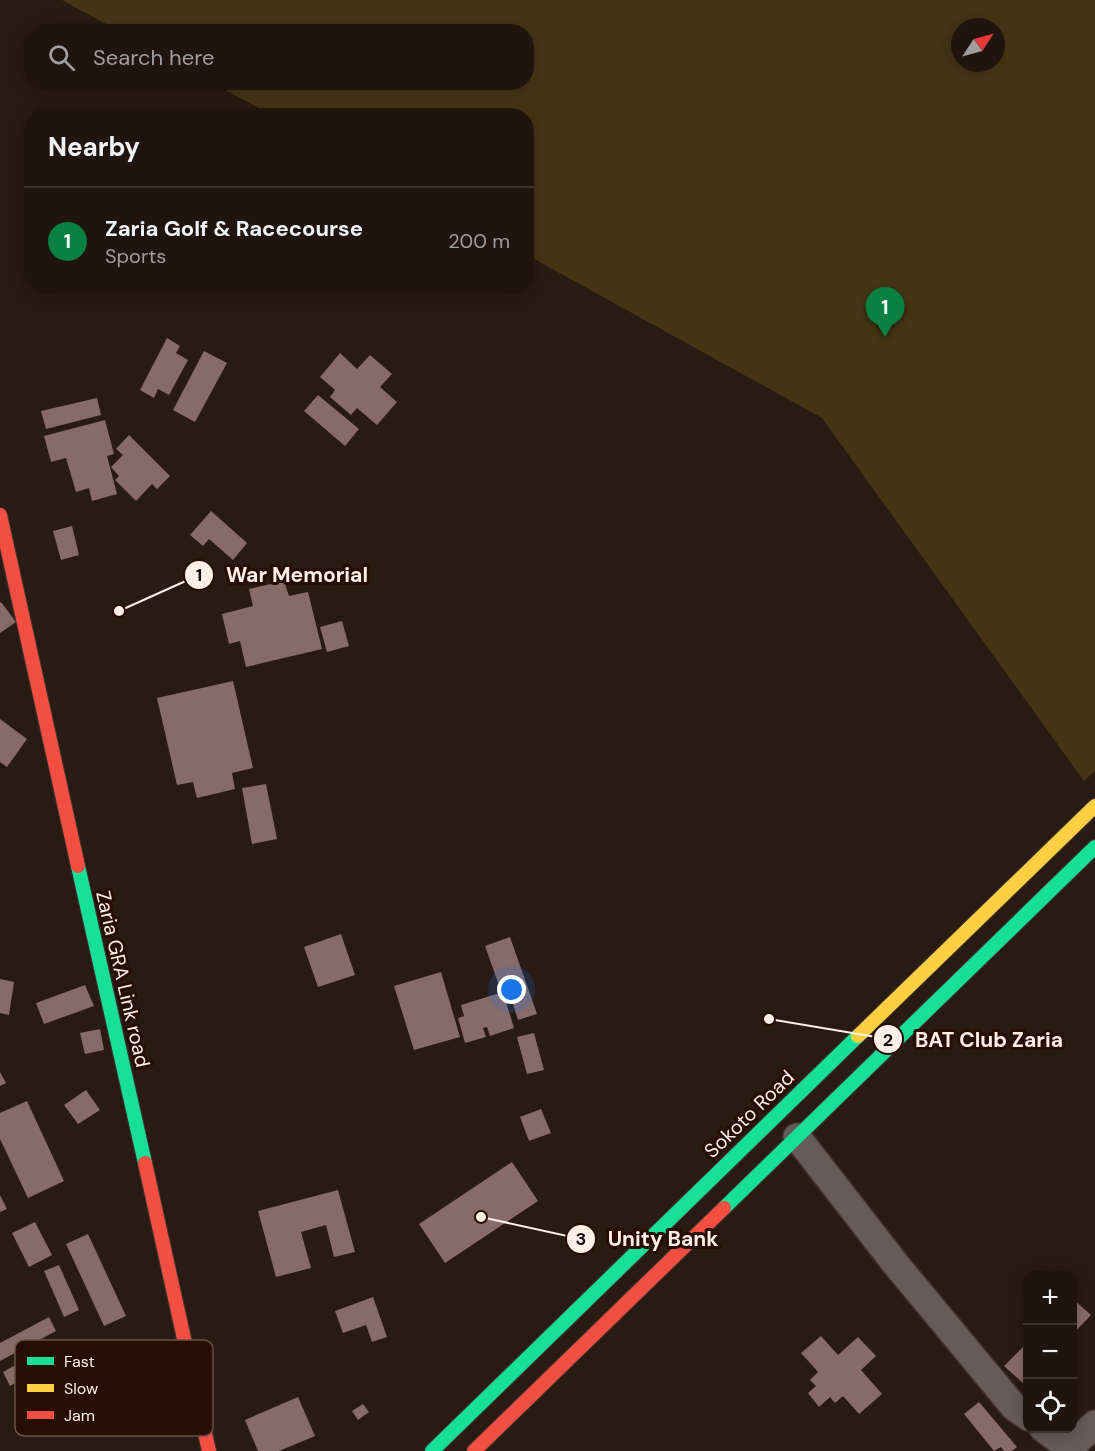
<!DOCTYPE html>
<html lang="en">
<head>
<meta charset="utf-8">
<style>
  body { margin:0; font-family:"DM Sans",sans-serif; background:#2c211c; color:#f1f3f6 }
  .controls { position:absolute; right:18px; bottom:18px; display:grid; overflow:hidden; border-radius:12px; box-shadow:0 3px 15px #0003 }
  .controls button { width:54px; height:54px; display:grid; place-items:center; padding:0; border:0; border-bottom:2px solid #3c332e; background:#1f140e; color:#f1f3f6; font:30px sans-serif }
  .compass { position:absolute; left:951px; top:18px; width:54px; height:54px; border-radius:50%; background:#1f140e; box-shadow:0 3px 15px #0003; rotate:54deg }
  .you { position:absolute; left:512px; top:990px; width:21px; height:21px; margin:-15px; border:4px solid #fff; border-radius:50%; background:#1a73e8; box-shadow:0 0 0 9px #1a73e833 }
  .badge { display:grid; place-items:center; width:39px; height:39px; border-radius:50%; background:#0b8043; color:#fff; font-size:20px; font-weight:700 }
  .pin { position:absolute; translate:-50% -50px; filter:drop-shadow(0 2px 3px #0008) }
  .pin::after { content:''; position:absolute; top:32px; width:21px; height:18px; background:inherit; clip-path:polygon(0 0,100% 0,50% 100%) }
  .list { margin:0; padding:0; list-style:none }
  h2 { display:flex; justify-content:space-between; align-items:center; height:78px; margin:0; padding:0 24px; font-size:26px }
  h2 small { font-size:20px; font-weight:400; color:#a19e9e }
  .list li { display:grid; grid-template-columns:39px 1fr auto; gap:18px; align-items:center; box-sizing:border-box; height:108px; padding:0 24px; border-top:2px solid #3c332e }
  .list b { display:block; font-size:22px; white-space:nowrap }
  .list p { margin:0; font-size:20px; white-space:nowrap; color:#a19e9e }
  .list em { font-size:20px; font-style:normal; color:#a19e9e }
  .icon { flex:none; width:33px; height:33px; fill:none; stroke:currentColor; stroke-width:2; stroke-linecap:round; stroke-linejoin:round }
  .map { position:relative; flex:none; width:1095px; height:1451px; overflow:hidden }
  .search { position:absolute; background:#1f140e; box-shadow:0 3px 15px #0003; left:24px; top:24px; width:510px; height:66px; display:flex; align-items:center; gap:15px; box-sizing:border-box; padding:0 21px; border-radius:24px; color:#a19e9e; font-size:22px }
  .panel { position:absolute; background:#1f140e; box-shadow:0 3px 15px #0003; left:24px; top:108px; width:510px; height:186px; border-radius:24px }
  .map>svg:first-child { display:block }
</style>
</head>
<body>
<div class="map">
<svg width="1095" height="1451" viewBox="0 0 1095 1451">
  <rect width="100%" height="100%" fill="#291a13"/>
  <!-- green -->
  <path fill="#453515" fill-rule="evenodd" d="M 62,0 L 1095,0 L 1095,771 L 1084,781 L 822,418 L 527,255 L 526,116 L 272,115 L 212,83 L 526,82 L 526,32 L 119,31 ZM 960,27 L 996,27 L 996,63 L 960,63 Z"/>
  <!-- building -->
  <path fill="#876b69" d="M 167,338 L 180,346 L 176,353 L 188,360 L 169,395 L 158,389 L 154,398 L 140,390 Z
    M 204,351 L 227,363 L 195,422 L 173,410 Z
    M 340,353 L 357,369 L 370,355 L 392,374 L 380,387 L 397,402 L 377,425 L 357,408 L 351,415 L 330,397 L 335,390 L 320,377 Z
    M 318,395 L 359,429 L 345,446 L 304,411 Z
    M 97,398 L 101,415 L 46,429 L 41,411 Z
    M 105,420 L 114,454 L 107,456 L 117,494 L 92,501 L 89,488 L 76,492 L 66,458 L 51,462 L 44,436 Z
    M 129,435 L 170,476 L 157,489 L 152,484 L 136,501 L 115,480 L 119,476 L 111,467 L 123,455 L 116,449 Z
    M 211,511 L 247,543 L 233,560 L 209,539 L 203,546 L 190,535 Z
    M 72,526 L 79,555 L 61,560 L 53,531 Z
    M 284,581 L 289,596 L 308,592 L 322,649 L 246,667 L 240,641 L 229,644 L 222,614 L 253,606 L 249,589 Z
    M 1,602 L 16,622 L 0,633 L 0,603 Z
    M 342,621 L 349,646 L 327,652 L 320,627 Z
    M 233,681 L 253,768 L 232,773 L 235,789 L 197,798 L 193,782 L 177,785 L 157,698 Z
    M 0,719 L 27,739 L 7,767 L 0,762 Z
    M 266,784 L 277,839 L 252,844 L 242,788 Z
    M 341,934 L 355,975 L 318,987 L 304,947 Z
    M 510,937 L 537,1014 L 518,1020 L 508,988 L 501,991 L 485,946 Z
    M 441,972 L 460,1037 L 414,1050 L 394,986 Z
    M 0,979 L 14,982 L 9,1015 L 0,1013 Z
    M 85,985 L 94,1006 L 44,1024 L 36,1003 Z
    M 503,992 L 514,1028 L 490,1036 L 487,1027 L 483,1028 L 486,1037 L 465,1043 L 458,1018 L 464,1016 L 461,1005 Z
    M 100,1029 L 104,1050 L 85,1054 L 80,1033 Z
    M 534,1033 L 544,1070 L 527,1074 L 517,1037 Z
    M 0,1072 L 6,1083 L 0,1086 Z
    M 86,1090 L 100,1110 L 78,1124 L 64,1105 Z
    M 27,1101 L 64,1181 L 28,1198 L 0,1139 L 0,1113 Z
    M 541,1109 L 551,1133 L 529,1141 L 520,1117 Z
    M 512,1162 L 538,1201 L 445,1263 L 419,1224 Z
    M 338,1190 L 355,1252 L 334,1257 L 326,1225 L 301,1232 L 311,1268 L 276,1277 L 258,1211 Z
    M 0,1195 L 7,1209 L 0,1212 Z
    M 35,1222 L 52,1255 L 29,1267 L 12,1233 Z
    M 88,1234 L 126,1316 L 104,1326 L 66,1244 Z
    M 59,1265 L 79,1310 L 64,1317 L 44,1271 Z
    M 373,1297 L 387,1337 L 372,1342 L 366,1325 L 343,1333 L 335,1311 Z
    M 1072,1298 L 1091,1315 L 1072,1335 Z
    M 49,1317 L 56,1331 L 0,1361 L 0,1343 Z
    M 821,1336 L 838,1355 L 858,1337 L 876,1356 L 861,1370 L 882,1394 L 859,1414 L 843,1396 L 835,1403 L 830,1397 L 819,1407 L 808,1393 L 816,1386 L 810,1380 L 818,1372 L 801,1353 Z
    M 1028,1342 L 1028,1382 L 1025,1385 L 1004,1366 Z
    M 46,1348 L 53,1362 L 10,1386 L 3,1372 Z
    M 298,1397 L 315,1436 L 279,1451 L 258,1451 L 245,1420 Z
    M 979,1402 L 1017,1447 L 1012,1451 L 1004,1451 L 1001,1447 L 994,1451 L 964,1414 Z
    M 363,1404 L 369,1412 L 358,1420 L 352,1411 Z"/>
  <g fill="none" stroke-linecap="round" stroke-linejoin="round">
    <!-- street casing -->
    <g stroke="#3f342f" stroke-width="30">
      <path id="street" d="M 797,1137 L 894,1262 L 1014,1407 L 1028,1417
        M 1043,1428 L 1073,1451
        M 1067,1451 L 1095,1424"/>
    </g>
    <!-- fast casing -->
    <g stroke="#3f342f" stroke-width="16">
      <path id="fast" d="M 78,866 L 145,1163
        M 724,1208 L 1095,847
        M 432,1451 L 858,1036"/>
    </g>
    <!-- slow casing -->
    <g stroke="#3f342f" stroke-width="16">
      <path id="slow" d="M 858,1036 L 1095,806"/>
    </g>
    <!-- jam casing -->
    <g stroke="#3f342f" stroke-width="16">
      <path id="jam" d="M 0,515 L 78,866
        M 145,1163 L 209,1451
        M 474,1451 L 724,1208"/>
    </g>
    <!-- street -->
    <use href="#street" stroke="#675b57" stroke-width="27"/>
    <!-- fast -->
    <use href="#fast" stroke="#16e098" stroke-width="14"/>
    <!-- slow -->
    <use href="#slow" stroke="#ffcf43" stroke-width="14"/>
    <!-- jam -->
    <use href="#jam" stroke="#f24e42" stroke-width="14"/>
  </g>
  <g text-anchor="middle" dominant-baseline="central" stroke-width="6" stroke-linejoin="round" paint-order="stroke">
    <!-- street labels -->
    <g font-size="20" fill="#feefe9" stroke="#270d04">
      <text transform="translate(123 979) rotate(77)">Zaria GRA Link road</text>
      <text transform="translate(749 1114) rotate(-44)">Sokoto Road</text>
    </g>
  </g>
  <!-- legend -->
  <rect x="15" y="1340" width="198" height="96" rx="9" fill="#270d04" stroke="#685149" stroke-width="1.5"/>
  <rect x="27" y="1357" width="27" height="8" fill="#16e098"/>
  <rect x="27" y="1384" width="27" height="8" fill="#ffcf43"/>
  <rect x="27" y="1411" width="27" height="8" fill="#f24e42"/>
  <g font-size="16" fill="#feefe9">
    <text x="64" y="1367">Fast</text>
    <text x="64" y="1394">Slow</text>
    <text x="64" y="1421">Jam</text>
  </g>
  <!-- callouts -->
  <path fill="none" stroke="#feefe9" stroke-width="2" d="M119 611L199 575M769 1019L888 1039M481 1217L581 1239"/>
  <g fill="#feefe9" stroke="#270d04" stroke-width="2">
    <circle cx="119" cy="611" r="6"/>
    <circle cx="769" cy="1019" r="6"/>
    <circle cx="481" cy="1217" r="6"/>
    <circle cx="199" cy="575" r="15"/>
    <circle cx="888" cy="1039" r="15"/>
    <circle cx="581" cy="1239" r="15"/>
  </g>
  <g font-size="18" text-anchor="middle" font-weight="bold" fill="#111">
    <text x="199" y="581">1</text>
    <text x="888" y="1046">2</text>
    <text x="581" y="1245">3</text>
  </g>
  <g font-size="21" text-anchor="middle" font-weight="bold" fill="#feefe9" stroke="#270d04" stroke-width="6" stroke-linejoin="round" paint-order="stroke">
    <text x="297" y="582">War Memorial</text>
    <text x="989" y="1047">BAT Club Zaria</text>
    <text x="663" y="1246">Unity Bank</text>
  </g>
</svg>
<div class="controls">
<button>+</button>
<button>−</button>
<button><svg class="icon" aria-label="locate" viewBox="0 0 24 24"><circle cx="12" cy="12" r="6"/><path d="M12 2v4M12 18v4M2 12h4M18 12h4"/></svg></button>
</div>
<svg class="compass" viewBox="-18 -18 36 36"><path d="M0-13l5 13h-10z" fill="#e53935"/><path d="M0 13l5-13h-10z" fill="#a19e9e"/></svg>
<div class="you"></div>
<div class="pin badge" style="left:885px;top:337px">1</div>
<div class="search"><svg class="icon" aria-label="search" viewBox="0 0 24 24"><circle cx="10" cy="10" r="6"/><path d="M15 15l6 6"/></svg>Search here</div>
<section class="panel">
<h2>Nearby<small></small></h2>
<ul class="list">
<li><span class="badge">1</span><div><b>Zaria Golf &amp; Racecourse</b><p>Sports</p></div><em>200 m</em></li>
</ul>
</section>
</div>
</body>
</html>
